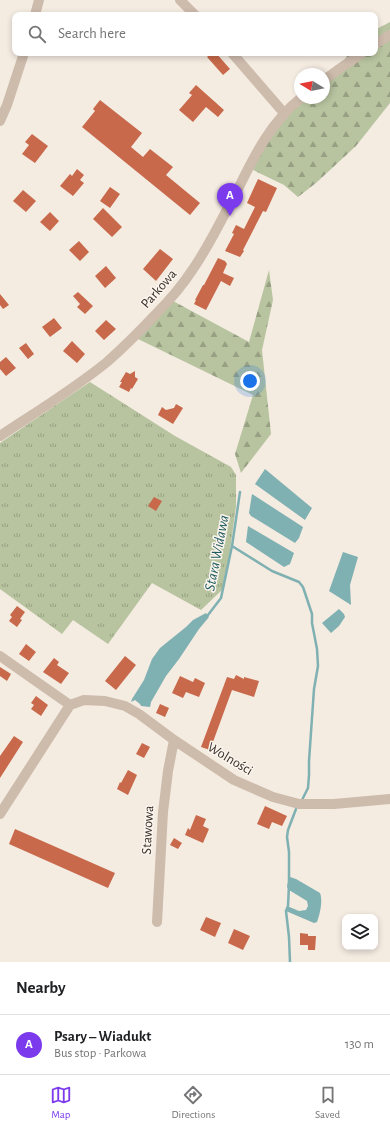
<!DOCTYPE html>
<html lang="en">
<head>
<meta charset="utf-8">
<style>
  body { margin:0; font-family:"Alegreya Sans",sans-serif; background:#f2f2f2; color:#202124 }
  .controls { position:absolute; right:12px; bottom:12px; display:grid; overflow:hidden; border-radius:8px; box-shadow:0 2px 6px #0003 }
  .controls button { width:36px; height:36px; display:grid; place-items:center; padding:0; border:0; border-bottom:1px solid #e0e0e0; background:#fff; color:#202124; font:20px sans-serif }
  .compass { position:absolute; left:294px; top:68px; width:36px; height:36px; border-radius:50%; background:#fff; box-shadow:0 2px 6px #0003; rotate:280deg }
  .you { position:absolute; left:250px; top:381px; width:14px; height:14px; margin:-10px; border:3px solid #fff; border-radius:50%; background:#1a73e8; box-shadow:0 0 0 6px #1a73e833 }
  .badge { display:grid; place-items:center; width:26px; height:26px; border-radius:50%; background:#7c3aed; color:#fff; font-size:13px; font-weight:700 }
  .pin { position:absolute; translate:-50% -33px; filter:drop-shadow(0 1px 2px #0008) }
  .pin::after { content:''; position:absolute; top:21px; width:14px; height:12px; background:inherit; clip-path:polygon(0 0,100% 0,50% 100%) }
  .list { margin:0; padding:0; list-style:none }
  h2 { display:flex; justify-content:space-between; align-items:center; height:52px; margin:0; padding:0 16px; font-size:17px }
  h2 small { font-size:13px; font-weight:400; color:#757577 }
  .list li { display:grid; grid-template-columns:26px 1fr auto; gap:12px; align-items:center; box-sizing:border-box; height:60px; padding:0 16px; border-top:1px solid #e0e0e0 }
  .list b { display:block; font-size:15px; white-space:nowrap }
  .list p { margin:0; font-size:13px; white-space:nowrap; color:#757577 }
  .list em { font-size:13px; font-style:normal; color:#757577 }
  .icon { flex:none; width:22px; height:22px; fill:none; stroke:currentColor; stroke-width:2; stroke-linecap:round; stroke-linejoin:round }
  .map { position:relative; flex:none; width:390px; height:962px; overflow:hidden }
  .search { position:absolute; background:#fff; box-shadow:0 2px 6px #0003; left:12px; right:12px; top:12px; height:44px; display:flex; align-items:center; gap:10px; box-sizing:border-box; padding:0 14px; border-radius:8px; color:#757577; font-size:15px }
  .sheet { height:112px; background:#fff }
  nav { display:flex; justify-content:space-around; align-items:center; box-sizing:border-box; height:56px; border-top:1px solid #e0e0e0; background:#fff; font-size:11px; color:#757577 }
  nav a { display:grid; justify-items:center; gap:2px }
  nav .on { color:#7c3aed }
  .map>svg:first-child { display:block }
</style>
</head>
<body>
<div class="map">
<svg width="390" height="962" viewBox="0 0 390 962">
  <defs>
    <pattern id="forest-firs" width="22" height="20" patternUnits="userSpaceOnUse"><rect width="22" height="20" fill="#b8c4a0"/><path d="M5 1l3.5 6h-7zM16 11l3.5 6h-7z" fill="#97a083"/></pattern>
    <pattern id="park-tufts" width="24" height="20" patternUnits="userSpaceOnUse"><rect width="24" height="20" fill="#b8c4a0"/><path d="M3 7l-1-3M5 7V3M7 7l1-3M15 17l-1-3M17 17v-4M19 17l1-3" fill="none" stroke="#97a083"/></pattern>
  </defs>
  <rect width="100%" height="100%" fill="#f4ebe1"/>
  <!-- forest -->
  <path fill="url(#forest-firs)" d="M 390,22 L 390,103 L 356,146 L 316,183 L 298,197 L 284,185 L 245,166 L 292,100 L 300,93 L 300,98 L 324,98 L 324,74 L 345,59 L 349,53 L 375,53 L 375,30 Z
    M 269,270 L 273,300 L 262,350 L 271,434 L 241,473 L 235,454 L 253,395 L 138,339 L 173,301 L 249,342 Z"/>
  <!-- park -->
  <path fill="url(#park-tufts)" d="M 90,382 L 175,436 L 231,467 L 236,475 L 236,506 L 229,558 L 222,590 L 201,610 L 152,583 L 108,644 L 73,620 L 62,634 L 0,589 L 0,443 Z"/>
  <!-- water -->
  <path fill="#7fb0b2" d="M 265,469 L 312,508 L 305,520 L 255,484 Z
    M 252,494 L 303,527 L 299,538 L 295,543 L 251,516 L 249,513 Z
    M 248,526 L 294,553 L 290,564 L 284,567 L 246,542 Z
    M 343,552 L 358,557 L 350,585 L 351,605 L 329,591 Z
    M 339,609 L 344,614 L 345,617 L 339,626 L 331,633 L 322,623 Z
    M 206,613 L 209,617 L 199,629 L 179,659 L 166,676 L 151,702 L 150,707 L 141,706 L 140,704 L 135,700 L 131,702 L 132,699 L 144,680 L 152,659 L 160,648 L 186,627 L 193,620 Z
    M 290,877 L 296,879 L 320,893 C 323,901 320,914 317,922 L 314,923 L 286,911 L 287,906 L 299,911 L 306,910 L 308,906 L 307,901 L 289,890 L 287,887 L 288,879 Z"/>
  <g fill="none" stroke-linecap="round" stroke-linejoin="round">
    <!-- stream -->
    <path stroke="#7fb0b2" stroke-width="2.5" d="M 232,546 L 272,571 L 299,582 L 303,587 L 312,614 L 312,623 L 317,649 L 318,666 L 314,689 L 309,761 L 309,775 L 308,788 L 302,800
      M 208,615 L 221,598 L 232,546 L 240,492
      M 289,880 L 289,852 L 287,837 L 288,830 L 296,809
      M 289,885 L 288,906 L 286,911 L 289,937 L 290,962"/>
  </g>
  <!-- building -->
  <path fill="#c8694b" d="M 212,53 L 216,53 L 230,69 L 223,75 L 207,57 Z
    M 196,85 L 224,110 L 218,117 L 206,107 L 193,122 L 179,110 L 192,95 L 189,93 Z
    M 100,100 L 142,133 L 131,147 L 143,157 L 150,149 L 173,167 L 166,175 L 200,203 L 190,215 L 82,127 L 95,111 L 93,109 Z
    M 32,134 L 48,146 L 35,163 L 22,154 L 29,145 L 25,142 Z
    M 77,169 L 84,175 L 80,180 L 84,183 L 73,196 L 60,186 L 70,174 L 72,176 Z
    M 258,179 L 277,188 L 266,212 L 263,211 L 243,250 L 244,251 L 240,257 L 225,251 L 234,234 L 232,233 L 236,225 L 244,229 L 255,207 L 247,203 Z
    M 110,187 L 120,194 L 110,208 L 100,201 Z
    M 23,190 L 36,201 L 26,212 L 13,201 Z
    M 103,208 L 122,227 L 112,237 L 93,219 Z
    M 50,212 L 59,221 L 50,231 L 40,222 Z
    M 79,241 L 89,252 L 80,261 L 69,250 Z
    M 160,249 L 173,259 L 156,281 L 143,269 Z
    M 218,258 L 225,261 L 227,264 L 223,273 L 234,278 L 230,286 L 221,281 L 206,310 L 194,304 L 196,300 L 195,300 L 203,285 L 204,285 Z
    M 106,266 L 116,278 L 105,288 L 95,276 Z
    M 78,292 L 93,306 L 85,314 L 77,307 L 80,304 L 73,296 Z
    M 0,294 L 9,305 L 3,309 L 0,305 Z
    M 54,318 L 62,328 L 50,337 L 42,327 Z
    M 106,320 L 116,329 L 104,340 L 95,331 Z
    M 72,341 L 85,354 L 77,363 L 63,351 Z
    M 26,343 L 34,354 L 28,359 L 19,348 Z
    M 6,357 L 16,368 L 6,376 L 0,369 L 0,362 Z
    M 135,371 L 135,377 L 138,379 L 132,389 L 131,388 L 129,392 L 119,387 L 122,382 L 120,382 L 126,372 L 130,374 Z
    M 176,404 L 183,408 L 173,424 L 158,415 L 162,407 L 166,410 L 174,408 Z
    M 154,497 L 162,501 L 156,511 L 148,506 Z
    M 17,606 L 25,612 L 20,619 L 22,620 L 17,627 L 9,621 L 12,617 L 10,615 Z
    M 26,644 L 36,652 L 29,661 L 19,654 Z
    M 125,656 L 136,665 L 116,690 L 105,681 Z
    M 54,658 L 59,662 L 57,665 L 69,673 L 61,684 L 43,672 Z
    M 0,667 L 11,674 L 7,681 L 0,676 Z
    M 236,675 L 244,679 L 244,677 L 259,681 L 254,697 L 232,690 L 210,750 L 201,747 L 227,677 L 234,679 Z
    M 180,676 L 193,682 L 195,678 L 205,683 L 199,697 L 186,692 L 183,698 L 172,693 Z
    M 36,696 L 48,705 L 41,716 L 31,709 L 34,705 L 31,703 Z
    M 160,704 L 169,708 L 165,717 L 156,713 Z
    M 14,736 L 23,742 L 0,778 L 0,756 Z
    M 142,743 L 150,747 L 144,758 L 136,754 Z
    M 128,770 L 137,775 L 128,795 L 117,789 L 120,782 L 121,783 Z
    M 265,806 L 287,816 L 282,826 L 272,822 L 269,829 L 257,824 Z
    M 196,815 L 206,819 L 203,826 L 209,829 L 203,843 L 185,835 L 188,828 L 190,830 Z
    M 15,829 L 115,873 L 108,888 L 9,844 Z
    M 174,838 L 182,843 L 178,849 L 170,845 Z
    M 206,917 L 221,923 L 215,937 L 200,930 Z
    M 234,929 L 250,936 L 243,950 L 228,943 Z
    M 300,933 L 308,934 L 308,936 L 316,936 L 315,950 L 308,950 L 308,945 L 300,945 Z"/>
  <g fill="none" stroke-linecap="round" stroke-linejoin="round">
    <!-- minor -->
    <path stroke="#cdbbac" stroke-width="10" d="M 180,0 L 195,15
      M 35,15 L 39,0
      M 375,44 L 390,35
      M 232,53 L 284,113
      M 324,80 L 362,53
      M 0,121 L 7,105 L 24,53
      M 0,436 C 36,412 74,389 107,362 C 124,347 139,332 155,315 C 169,301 182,286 193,269 C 211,243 224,214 239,187 C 255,154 272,121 301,98
      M 0,656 L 70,705 L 0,814
      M 70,705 L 84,700 L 105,701 L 125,706 L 139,714 L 174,740 L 234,780 L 273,797 L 299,804 L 334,804 L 390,799
      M 157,922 L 163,812 L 168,771 L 174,740"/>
  </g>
  <g text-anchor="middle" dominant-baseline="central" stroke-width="3" stroke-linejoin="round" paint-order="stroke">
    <!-- street labels -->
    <g font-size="14" fill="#3b302b" stroke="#fbf5ee">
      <text transform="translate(159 289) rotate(-49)">Parkowa</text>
      <text transform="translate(230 759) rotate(31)">Wolności</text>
      <text transform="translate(148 830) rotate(-87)">Stawowa</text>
    </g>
    <!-- water labels -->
    <g font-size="15" font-style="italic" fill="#1f5a5e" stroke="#fbf5ee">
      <text transform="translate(217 553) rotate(-79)">Stara Widawa</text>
    </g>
  </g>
</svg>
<div class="controls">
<button><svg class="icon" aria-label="layers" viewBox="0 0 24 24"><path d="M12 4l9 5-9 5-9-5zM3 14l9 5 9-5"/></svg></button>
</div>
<svg class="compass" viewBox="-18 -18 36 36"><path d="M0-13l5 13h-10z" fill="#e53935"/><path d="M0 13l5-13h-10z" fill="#757577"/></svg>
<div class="you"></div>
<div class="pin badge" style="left:230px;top:216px">A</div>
<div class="search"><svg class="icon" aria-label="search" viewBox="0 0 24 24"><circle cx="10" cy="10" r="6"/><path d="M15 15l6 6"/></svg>Search here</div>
</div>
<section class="sheet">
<h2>Nearby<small></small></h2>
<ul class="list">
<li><span class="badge">A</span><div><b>Psary – Wiadukt</b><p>Bus stop · Parkowa</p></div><em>130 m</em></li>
</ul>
</section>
<nav>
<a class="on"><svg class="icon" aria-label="map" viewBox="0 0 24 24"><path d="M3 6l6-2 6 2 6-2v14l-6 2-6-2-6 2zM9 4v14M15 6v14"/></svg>Map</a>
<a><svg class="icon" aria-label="directions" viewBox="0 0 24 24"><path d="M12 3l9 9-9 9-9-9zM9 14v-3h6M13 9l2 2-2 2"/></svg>Directions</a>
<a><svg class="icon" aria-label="saved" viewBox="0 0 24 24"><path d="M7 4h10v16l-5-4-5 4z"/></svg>Saved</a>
</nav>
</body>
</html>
